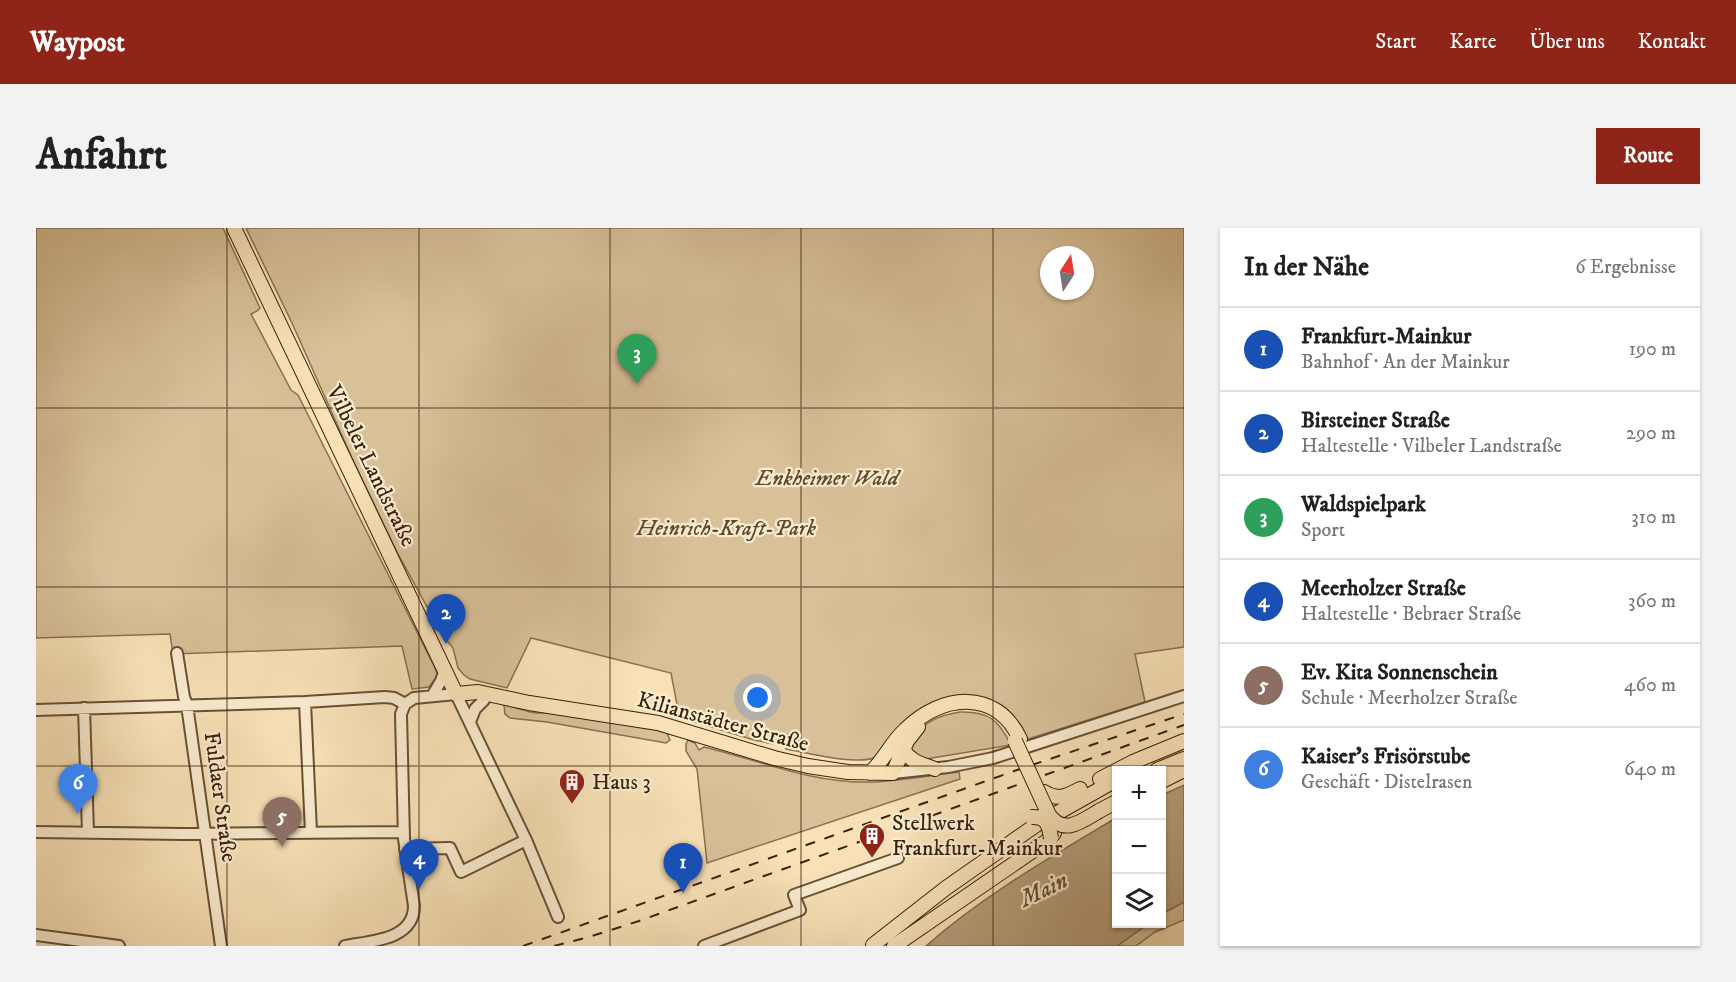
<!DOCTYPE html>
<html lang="de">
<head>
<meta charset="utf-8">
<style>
  body { margin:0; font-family:"IM FELL DW Pica",serif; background:#f2f2f2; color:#202124 }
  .controls { position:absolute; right:18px; bottom:18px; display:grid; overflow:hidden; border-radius:0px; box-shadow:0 2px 4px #0004 }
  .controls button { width:54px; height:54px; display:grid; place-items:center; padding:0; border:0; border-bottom:2px solid #e0e0e0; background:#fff; color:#202124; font:30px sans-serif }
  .compass { position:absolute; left:1004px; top:18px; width:54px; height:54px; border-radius:50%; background:#fff; box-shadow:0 2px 4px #0004; rotate:12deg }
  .you { position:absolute; left:722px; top:470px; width:21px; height:21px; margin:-15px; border:4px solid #fff; border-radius:50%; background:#1a73e8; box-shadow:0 0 0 9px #1a73e833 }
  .badge { display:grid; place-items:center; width:39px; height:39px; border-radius:50%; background:#8f2418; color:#fff; font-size:20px; font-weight:700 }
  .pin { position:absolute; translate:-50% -50px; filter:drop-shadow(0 2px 3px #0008) }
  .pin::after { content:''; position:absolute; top:32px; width:21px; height:18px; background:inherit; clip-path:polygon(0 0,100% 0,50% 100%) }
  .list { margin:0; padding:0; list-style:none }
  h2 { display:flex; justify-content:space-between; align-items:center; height:78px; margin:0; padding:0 24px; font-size:26px }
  h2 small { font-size:20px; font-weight:400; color:#757577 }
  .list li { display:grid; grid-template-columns:39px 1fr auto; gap:18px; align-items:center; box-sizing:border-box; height:84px; padding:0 24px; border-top:2px solid #e0e0e0 }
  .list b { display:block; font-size:22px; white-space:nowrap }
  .list p { margin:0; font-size:20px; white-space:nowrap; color:#757577 }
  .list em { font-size:20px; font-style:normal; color:#757577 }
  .icon { flex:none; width:33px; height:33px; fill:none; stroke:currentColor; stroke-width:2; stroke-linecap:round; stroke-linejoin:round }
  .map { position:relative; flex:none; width:1148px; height:718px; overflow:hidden; border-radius:0px }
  header { display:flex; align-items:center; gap:36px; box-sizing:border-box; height:84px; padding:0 30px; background:#8f2418; color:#fff }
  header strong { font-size:28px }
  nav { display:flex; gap:33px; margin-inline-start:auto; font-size:21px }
  .intro { display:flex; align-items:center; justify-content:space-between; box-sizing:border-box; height:144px; padding:0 36px }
  h1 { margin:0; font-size:42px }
  .button { padding:15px 27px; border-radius:0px; background:#8f2418; color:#fff; font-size:21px; font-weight:700 }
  main { display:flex; gap:36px; padding:0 36px }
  aside { flex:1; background:#fff; border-radius:0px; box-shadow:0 2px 4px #0004 }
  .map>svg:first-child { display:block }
</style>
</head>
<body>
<header>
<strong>Waypost</strong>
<nav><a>Start</a><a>Karte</a><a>Über uns</a><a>Kontakt</a></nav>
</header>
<div class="intro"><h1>Anfahrt</h1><a class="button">Route</a></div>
<main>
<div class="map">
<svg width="1148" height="718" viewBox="0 0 1148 718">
  <rect width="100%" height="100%" fill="#f8e1b7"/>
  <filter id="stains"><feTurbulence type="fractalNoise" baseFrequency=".00333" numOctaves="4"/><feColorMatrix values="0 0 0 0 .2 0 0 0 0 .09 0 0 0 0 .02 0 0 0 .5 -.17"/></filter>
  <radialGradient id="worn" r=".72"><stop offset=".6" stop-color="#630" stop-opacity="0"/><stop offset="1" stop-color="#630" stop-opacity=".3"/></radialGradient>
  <!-- green -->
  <path fill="#d8c099" stroke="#887050" stroke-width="1.5" fill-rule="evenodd" d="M 0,0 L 187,0 L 224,80 L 221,83 L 215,86 L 255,162 L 262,167 L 398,438 L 402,447 L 393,459 L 376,461 L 366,418 L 137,426 L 134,406 L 0,410 Z
    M 210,0 L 1148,0 L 1148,419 L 1099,426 L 1109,474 L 992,511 L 976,486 L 961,477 L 918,469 L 840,529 C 822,538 771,525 750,521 L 749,518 L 763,513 L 762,504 L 747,508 L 737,516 L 718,512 L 646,490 L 643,487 L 635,445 L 495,410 L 471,460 L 434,451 L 428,447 L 422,440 L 417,420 L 407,408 L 361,324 L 316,230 L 256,95 ZM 1013,27 L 1049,27 L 1049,63 L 1013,63 Z
    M 468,477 C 483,479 495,488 512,484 L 630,503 L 634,512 L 630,515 L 511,494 L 474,490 L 469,486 Z
    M 924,484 C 952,483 963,492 975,517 L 890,531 L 876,527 L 873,512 C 890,494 899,488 924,484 Z
    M 652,512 L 659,515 L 663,522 L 668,519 C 723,532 777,556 835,554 C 865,553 894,547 923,544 L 924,551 L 671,635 L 661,541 L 650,523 L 650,516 Z
    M 1148,674 L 1148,692 L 1119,704 L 1100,718 L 1081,718 L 1112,696 L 1126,696 L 1126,686 Z"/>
  <!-- water -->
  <path fill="#b79f7c" stroke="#856c4e" stroke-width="1.5" d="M 1148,557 L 1148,674 L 1126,686 L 1126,567 Z
    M 1080,590 L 1080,696 L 1112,696 L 1081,718 L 890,718 C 948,667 1015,629 1080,590 Z"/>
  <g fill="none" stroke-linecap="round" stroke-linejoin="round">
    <!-- minor casing -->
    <g stroke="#695034" stroke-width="14">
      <path id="minor" d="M 141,425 L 148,469 L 151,477 L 185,718
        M 396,468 L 405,453 L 409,441
        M 269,474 L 275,604
        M 369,476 L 378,470 L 420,466 L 490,612 L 522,689
        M 48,480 L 52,604
        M 0,482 L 269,474 L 349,469 L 358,470 L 369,476
        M 434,494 L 439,481 L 448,472
        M 857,545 L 912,539 L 957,530 L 1148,468
        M 0,604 L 147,606 L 368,604
        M 369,621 L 414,620 L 425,644 L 490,612
        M 0,707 L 83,718
        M 309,718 C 335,713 378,712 378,678 L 368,611 L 365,486 L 369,476
        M 668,718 L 764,682 L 758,667 L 862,630"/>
    </g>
    <!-- major casing -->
    <g stroke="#392008" stroke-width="16">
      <path id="major" d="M 198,0 L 420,466
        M 420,466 L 442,464 L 493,475 L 622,495 L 738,530 L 772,538 L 812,544 L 857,545
        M 867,521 C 874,534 886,536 899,541
        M 1121,542 L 1148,531
        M 834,545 C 848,532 855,515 869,502 C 905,466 960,460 984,511
        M 857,545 L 871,513 L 882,499
        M 1064,551 L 1097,534 L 1148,513
        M 1126,553 L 1148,542
        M 1008,564 C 1022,573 1031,568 1044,561
        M 1063,583 L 1080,574
        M 837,717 L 910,660 L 1000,597 L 1080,552
        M 858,718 L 1011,613 L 1018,605"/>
    </g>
    <!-- minor -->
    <use href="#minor" stroke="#faecd0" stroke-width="10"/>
    <!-- major -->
    <use href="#major" stroke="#f8e1b7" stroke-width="14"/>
    <!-- rail -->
    <path stroke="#392008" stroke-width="2" stroke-dasharray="10 10" stroke-linecap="butt" d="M 487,718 L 981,542 L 1148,486
      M 518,718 L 553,709 L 603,693 L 1148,497"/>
    <!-- major-bridge casing -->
    <g stroke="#392008" stroke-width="16" stroke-linecap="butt">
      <path id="major-bridge" d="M 979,513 L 1013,587 C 1028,608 1046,593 1063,583
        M 995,589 C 1010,588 1013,596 1015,610"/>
    </g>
    <!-- major-bridge -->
    <use href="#major-bridge" stroke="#f8e1b7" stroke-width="14"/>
  </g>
  <!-- grid -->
  <path fill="none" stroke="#392008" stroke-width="1.5" stroke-opacity="0.55" d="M 191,0 L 191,718M 383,0 L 383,718M 574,0 L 574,718M 765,0 L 765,718M 957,0 L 957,718M 0,180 L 1148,180M 0,359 L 1148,359M 0,538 L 1148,538"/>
  <!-- icons -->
  <defs>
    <g id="building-pin" transform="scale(1.35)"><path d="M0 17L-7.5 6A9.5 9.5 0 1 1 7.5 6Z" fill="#8f2418" stroke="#faecd0"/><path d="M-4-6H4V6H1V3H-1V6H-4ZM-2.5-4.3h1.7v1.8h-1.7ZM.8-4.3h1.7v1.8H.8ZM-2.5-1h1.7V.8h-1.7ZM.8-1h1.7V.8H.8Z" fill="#fff"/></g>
  </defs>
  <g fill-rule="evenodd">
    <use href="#building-pin" x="536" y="554"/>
    <use href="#building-pin" x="836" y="608"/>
  </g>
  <g text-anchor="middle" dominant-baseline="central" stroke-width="4.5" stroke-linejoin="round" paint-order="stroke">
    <!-- street labels -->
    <g font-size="22" fill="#392008" stroke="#faecd0">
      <text transform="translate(335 238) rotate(64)">Vilbeler Landstraße</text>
      <text transform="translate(687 494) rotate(15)">Kilianstädter Straße</text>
      <text transform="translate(184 569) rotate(82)">Fuldaer Straße</text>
    </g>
    <!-- park labels -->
    <g font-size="22" font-style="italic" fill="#61482c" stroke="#faecd0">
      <text x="791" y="250">Enkheimer Wald</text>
      <text x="690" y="300">Heinrich-Kraft-Park</text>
    </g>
    <!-- poi labels -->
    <g font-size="22" fill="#392008" stroke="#faecd0" text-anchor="start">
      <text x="556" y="554">Haus 3</text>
      <text x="856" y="595">Stellwerk<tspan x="856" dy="25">Frankfurt-Mainkur</tspan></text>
    </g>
    <!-- water labels -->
    <g font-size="24" font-style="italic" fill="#654c31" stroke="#faecd0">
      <text transform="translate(1008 662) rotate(-26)">Main</text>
    </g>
  </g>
  <rect width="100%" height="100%" filter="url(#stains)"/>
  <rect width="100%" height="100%" fill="url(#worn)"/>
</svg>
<div class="controls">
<button>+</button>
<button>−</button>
<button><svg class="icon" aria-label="layers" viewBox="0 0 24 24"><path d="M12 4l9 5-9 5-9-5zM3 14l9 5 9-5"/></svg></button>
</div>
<svg class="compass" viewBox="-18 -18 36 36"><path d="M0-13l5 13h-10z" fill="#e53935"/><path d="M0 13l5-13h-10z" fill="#757577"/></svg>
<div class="you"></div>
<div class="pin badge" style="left:647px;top:665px;background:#1a4fb4">1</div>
<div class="pin badge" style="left:410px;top:416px;background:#1a4fb4">2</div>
<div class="pin badge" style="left:601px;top:156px;background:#2e9e5b">3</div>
<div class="pin badge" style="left:383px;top:661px;background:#1a4fb4">4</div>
<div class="pin badge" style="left:246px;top:619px;background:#8d6e63">5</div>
<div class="pin badge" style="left:42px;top:586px;background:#3f7fe0">6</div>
</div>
<aside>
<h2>In der Nähe<small>6 Ergebnisse</small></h2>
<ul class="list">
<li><span class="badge" style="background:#1a4fb4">1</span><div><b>Frankfurt-Mainkur</b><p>Bahnhof · An der Mainkur</p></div><em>190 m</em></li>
<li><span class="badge" style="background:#1a4fb4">2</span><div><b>Birsteiner Straße</b><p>Haltestelle · Vilbeler Landstraße</p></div><em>290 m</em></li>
<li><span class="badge" style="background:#2e9e5b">3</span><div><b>Waldspielpark</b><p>Sport</p></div><em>310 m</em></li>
<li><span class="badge" style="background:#1a4fb4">4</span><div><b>Meerholzer Straße</b><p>Haltestelle · Bebraer Straße</p></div><em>360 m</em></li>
<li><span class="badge" style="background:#8d6e63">5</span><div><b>Ev. Kita Sonnenschein</b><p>Schule · Meerholzer Straße</p></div><em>460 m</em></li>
<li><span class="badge" style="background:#3f7fe0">6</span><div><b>Kaiser's Frisörstube</b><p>Geschäft · Distelrasen</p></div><em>640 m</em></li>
</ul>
</aside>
</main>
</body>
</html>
